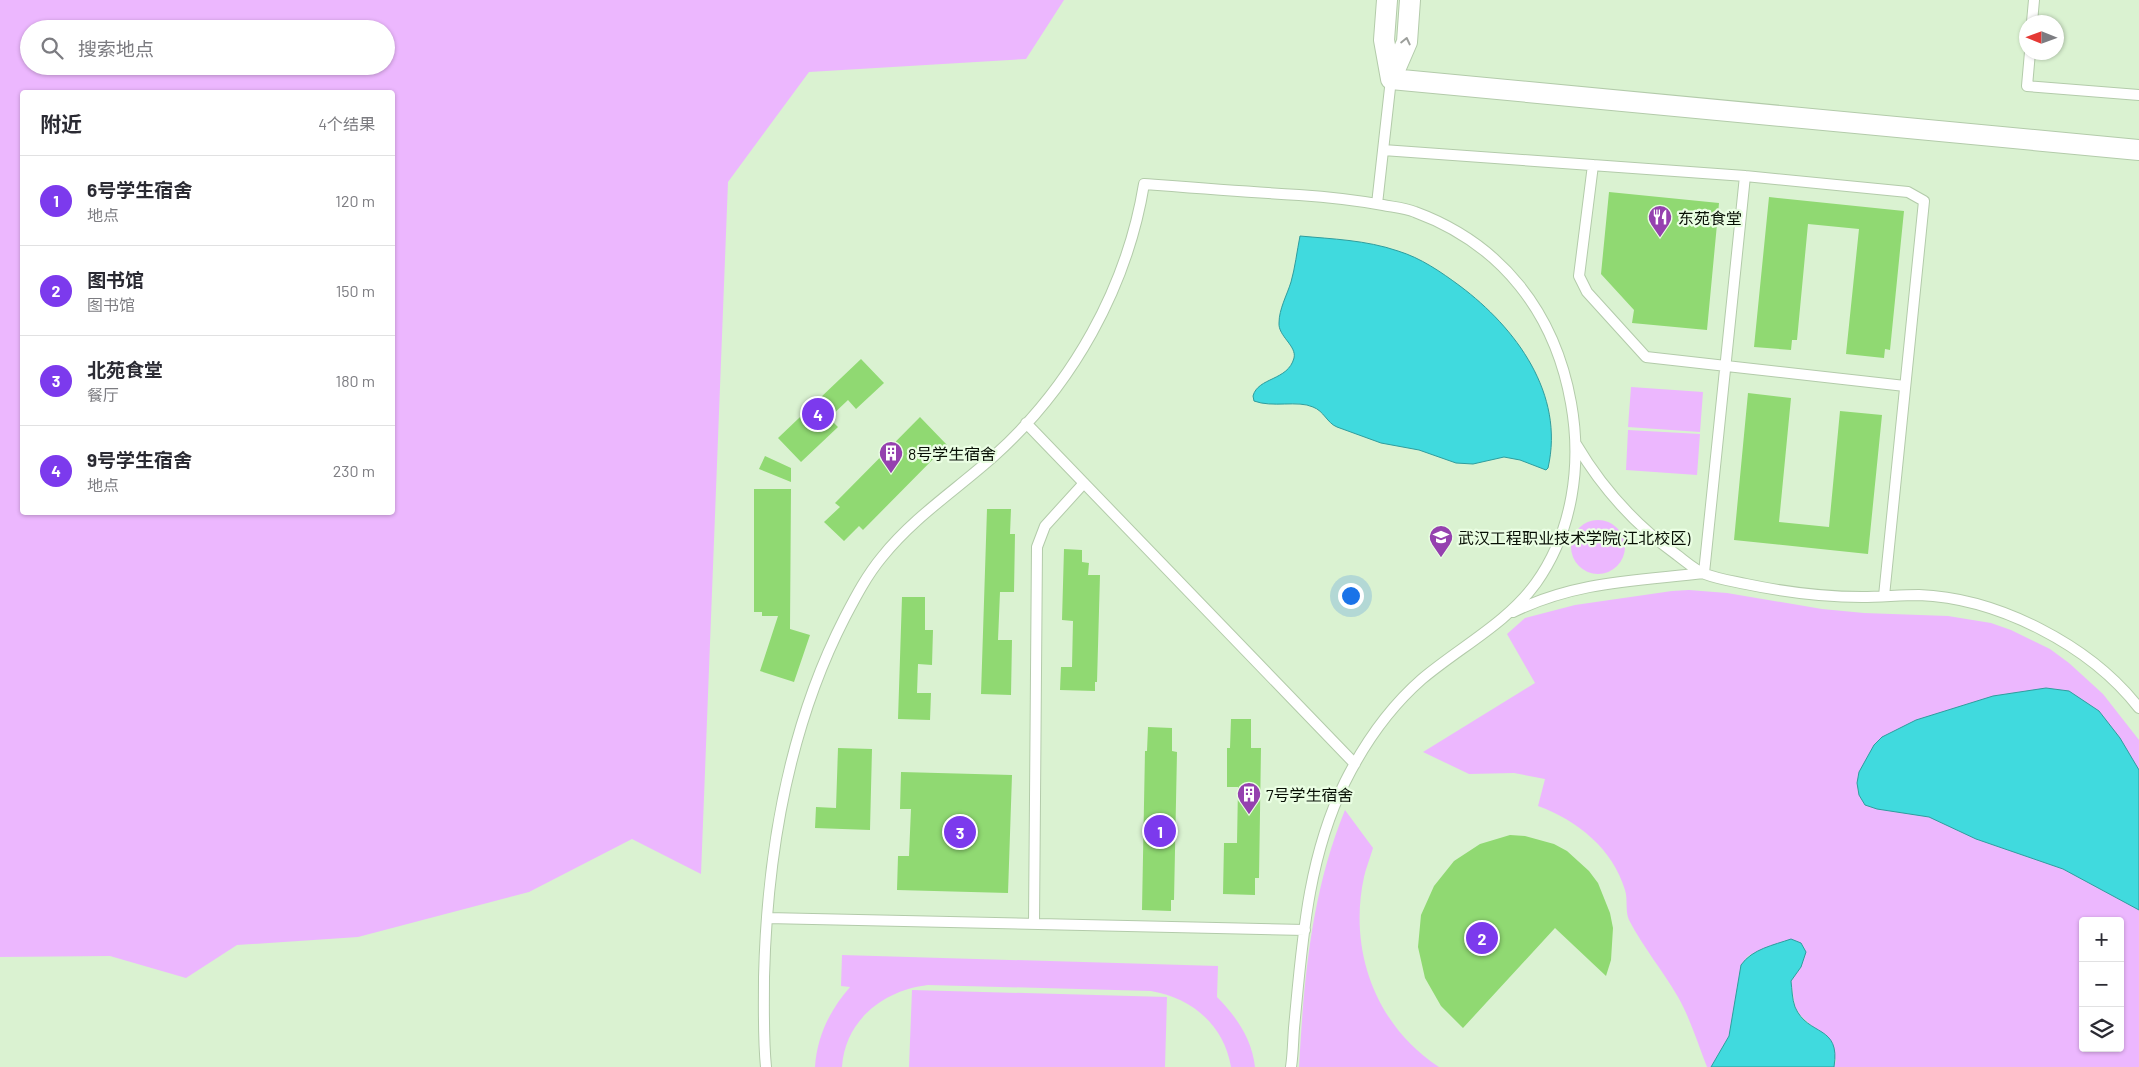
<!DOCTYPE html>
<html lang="zh">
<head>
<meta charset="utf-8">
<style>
  body { margin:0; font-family:Barlow,"Noto Sans SC",sans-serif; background:#f2f2f3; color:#2b2b33 }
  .controls { position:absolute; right:15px; bottom:15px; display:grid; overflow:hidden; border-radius:5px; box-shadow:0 1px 4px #0004 }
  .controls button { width:45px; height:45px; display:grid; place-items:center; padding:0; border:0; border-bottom:1px solid #e1e1e2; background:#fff; color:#2b2b33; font:25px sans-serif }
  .compass { position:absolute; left:2019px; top:15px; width:45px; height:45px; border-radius:50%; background:#fff; box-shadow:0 1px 4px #0004; rotate:271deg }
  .you { position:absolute; left:1350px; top:595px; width:18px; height:18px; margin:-12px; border:4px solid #fff; border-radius:50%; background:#1a73e8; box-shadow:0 0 0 8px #1a73e833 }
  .badge { display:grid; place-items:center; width:32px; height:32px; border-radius:50%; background:#7c3aed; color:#fff; font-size:16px; font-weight:700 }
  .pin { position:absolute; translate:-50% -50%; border:2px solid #fff; box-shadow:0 1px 5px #0006 }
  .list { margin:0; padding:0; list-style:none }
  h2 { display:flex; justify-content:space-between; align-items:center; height:65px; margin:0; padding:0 20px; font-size:21px }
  h2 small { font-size:16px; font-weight:400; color:#7c7c81 }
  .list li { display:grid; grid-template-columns:32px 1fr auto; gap:15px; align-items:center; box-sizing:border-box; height:90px; padding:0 20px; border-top:1px solid #e1e1e2 }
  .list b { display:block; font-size:19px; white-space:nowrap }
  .list p { margin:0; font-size:16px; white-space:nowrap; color:#7c7c81 }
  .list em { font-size:16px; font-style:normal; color:#7c7c81 }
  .icon { flex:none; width:28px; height:28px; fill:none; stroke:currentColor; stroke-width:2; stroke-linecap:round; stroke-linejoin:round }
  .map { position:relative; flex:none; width:2139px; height:1067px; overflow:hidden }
  .search { position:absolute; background:#fff; box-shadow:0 1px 4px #0004; left:20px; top:20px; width:375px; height:55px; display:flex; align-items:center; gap:12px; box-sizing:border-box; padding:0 18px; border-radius:28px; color:#7c7c81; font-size:19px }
  .panel { position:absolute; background:#fff; box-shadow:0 1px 4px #0004; left:20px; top:90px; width:375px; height:425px; border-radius:5px }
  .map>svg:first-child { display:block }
</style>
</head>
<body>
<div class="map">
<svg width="2139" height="1067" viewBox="0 0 2139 1067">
  <rect width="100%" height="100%" fill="#daf2d1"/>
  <!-- green -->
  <path fill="#ecb7fe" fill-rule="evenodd" d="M 0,0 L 1064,0 L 1026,59 L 809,72 L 728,182 L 701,874 L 632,839 L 529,892 L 358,937 L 237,945 L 186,978 L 110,956 L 0,957 ZM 29,29 L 386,29 L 386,66 L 29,66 ZM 392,92 L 392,512 L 22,512 L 22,92 Z
    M 1631,387 L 1703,392 L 1700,432 L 1628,427 Z
    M 1628,430 L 1700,434 L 1697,475 L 1626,470 Z
    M1571 547a27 27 0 1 1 54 0a27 27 0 1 1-54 0Z
    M 1689,590 L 1727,593 L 1822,609 L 1864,613 L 1948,616 L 1991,623 L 2011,630 L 2050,649 L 2069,663 L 2103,694 L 2139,740 L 2139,1067 L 1834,1067 L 1836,1060 L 1813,1027 L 1801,1016 L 1795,1007 L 1791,981 L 1801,967 L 1758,951 L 1748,956 L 1741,965 L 1729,1036 L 1711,1067 L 1707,1067 C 1698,1044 1690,1018 1678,997 C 1663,971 1643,947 1629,920 C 1625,911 1628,899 1625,890 C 1613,849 1577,820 1538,806 L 1545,779 L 1514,773 L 1469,774 L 1423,752 L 1535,683 L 1507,634 L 1525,618 L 1575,605 L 1672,591 ZM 2083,921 L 2120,921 L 2120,1048 L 2083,1048 Z
    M 1345,810 L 1373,848 C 1370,858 1366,868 1364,877 C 1348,951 1376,1026 1439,1067 L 1299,1067 C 1304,979 1311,893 1345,810 Z
    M 842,955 L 1218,966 L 1217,997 C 1236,1016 1252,1039 1255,1067 L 1231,1067 C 1224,1025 1192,998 1151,991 L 928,985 C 884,990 845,1020 842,1067 L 815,1067 C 817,1036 830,1010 850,987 L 841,986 Z
    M 912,990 L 1167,997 L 1165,1067 L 909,1067 Z"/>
  <!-- water -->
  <path fill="#40dade" stroke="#2f9d9d" d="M 1300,236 C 1332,239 1366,240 1398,251 C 1421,258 1441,272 1460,286 C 1516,328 1565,394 1548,468 L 1546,470 L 1520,460 L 1504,457 L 1473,464 L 1456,463 L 1419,450 L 1381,443 L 1337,427 C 1327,423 1324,411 1313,407 C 1298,400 1272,408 1254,401 L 1253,396 C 1258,377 1288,381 1294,358 C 1297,346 1278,336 1279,323 C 1279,309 1287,295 1291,282 C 1295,268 1297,251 1300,236 Z
    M 2046,688 L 2069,691 L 2099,711 L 2120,738 L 2139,770 L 2139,910 L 2063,869 L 1976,839 L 1929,817 L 1877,809 L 1865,805 L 1859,795 L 1857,783 L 1859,772 L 1874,745 L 1882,737 L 1916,720 L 1993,696 Z
    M 1791,939 L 1801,943 L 1806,952 L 1801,967 L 1791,981 C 1792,989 1792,999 1795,1007 C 1808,1037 1841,1024 1834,1067 L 1711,1067 L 1729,1036 L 1741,965 C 1752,949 1774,945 1791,939 Z"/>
  <!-- building -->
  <path fill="#90d972" d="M 1609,192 L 1719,203 L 1707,330 L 1632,323 L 1634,310 L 1601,274 Z
    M 1769,197 L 1904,211 L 1890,350 L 1885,349 L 1884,358 L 1846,354 L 1859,229 L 1808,224 L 1797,340 L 1792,340 L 1791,350 L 1754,347 Z
    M 861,359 L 884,383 L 856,409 L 848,400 L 829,418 L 838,427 L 801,462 L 778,438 Z
    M 1748,393 L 1791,398 L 1779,522 L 1829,527 L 1840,411 L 1882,415 L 1868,554 L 1734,540 Z
    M 920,417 L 947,445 L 863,530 L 859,526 L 844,541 L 824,522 L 840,507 L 835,503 Z
    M 765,456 L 791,468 L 791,482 L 759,469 Z
    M 754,489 L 791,489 L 790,629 L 810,635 L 794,682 L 760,671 L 778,616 L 762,616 L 762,612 L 754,612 Z
    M 987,509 L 1011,509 L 1010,534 L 1015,534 L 1014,592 L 1000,592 L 998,640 L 1012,640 L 1011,695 L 981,694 Z
    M 1064,549 L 1082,550 L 1082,562 L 1089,563 L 1088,575 L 1100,575 L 1097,682 L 1095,682 L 1095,691 L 1060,690 L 1061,667 L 1072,667 L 1073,621 L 1062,620 Z
    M 902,597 L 925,597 L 925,630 L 933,630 L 932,665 L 918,664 L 917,693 L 931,693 L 930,720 L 898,719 Z
    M 1231,719 L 1251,719 L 1251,748 L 1261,748 L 1259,878 L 1255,878 L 1255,895 L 1223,894 L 1224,843 L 1237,843 L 1238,787 L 1227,787 L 1227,748 L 1230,748 Z
    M 1148,727 L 1172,728 L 1172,751 L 1177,752 L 1174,900 L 1171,900 L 1171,911 L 1142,910 L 1145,751 L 1147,751 Z
    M 838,748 L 872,749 L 870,830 L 815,828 L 816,807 L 836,808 Z
    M 901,772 L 1012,775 L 1008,893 L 897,890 L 898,856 L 909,856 L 911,809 L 900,809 Z
    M 1510,835 L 1525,836 L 1554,844 L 1567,851 L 1589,871 L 1598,883 L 1610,913 L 1613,928 L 1611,960 L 1606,976 L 1555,928 L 1463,1028 L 1441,1006 L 1425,978 L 1418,947 L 1421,915 L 1434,886 L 1454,861 L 1480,844 Z"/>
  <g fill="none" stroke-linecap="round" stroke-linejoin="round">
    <!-- service casing -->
    <g stroke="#b3cbaa" stroke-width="12">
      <path id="service" d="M 2032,22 L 2034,0
        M 2030,52 L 2027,86 L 2139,95
        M 1383,150 L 1745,176 L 1908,192 L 1924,201 L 1884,596
        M 1593,165 L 1579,276 L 1587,292 L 1646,357 L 1905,386
        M 1377,204 L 1391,79
        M 1026,423 L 1355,764
        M 1576,444 C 1602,488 1635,525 1677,555 C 1685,561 1695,570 1705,574 C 1718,579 1732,581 1746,584 C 1784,592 1823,597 1862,597 C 1881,597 1900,595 1919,595 C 1998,598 2090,645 2139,708
        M 1704,573 L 1745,176
        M 1513,612 C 1577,581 1636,581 1704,573
        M 767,918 L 1305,930
        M 1034,924 L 1037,547 L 1045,526 L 1084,483
        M 766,1067 C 763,1037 764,1007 764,977 C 767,855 789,726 845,617 C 856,596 867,575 882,557 C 914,517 956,490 994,456 C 1072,386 1127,288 1144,184 C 1196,188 1247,192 1299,195 C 1328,197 1355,200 1383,205 C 1393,207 1405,208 1415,212 C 1502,244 1555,313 1571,403 C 1582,464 1573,531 1536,583 C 1507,623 1460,647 1422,679 C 1390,707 1364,744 1345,782 C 1307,859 1302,944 1294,1028 C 1293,1041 1293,1054 1291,1067"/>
    </g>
    <!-- minor casing -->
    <g stroke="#b3cbaa" stroke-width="22">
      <path id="minor" d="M 1387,0 L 1384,40 L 1391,79
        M 1391,79 L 2139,150
        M 1391,79 L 1407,42 L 1410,0"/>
    </g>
    <!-- service -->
    <use href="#service" stroke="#fff" stroke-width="10"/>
    <!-- minor -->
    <use href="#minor" stroke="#fff" stroke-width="20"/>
  </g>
  <!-- one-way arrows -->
  <defs><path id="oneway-chevron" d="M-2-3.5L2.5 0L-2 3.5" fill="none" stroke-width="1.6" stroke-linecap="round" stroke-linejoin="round" transform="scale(1.25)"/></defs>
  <use stroke="#9c9f9b" href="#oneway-chevron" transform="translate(1406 41) rotate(-77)"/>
  <!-- icons -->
  <defs>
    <g id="restaurant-pin" transform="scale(1.25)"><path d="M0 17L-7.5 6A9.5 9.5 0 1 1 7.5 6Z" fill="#9541af" stroke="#eafee3"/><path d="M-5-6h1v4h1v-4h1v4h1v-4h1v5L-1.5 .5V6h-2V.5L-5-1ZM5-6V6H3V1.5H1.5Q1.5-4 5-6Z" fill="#fff"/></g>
    <g id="building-pin" transform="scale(1.25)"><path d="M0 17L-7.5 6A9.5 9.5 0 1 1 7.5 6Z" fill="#9541af" stroke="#eafee3"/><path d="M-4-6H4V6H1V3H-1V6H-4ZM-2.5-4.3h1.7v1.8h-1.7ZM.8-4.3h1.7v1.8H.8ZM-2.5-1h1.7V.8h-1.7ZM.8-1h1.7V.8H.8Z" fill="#fff"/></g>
    <g id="university-pin" transform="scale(1.25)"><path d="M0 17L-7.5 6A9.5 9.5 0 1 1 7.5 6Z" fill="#9541af" stroke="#eafee3"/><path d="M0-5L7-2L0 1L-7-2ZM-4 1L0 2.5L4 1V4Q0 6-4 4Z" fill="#fff"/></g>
  </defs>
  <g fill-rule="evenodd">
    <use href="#restaurant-pin" x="1660" y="217"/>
    <use href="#building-pin" x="891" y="453"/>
    <use href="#university-pin" x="1441" y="537"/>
    <use href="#building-pin" x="1249" y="794"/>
  </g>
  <g text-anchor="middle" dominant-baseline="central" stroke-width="4.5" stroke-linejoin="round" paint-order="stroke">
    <!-- poi labels -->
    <g font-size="16" fill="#081005" stroke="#eafee3" text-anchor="start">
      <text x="1678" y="217">东苑食堂</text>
      <text x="908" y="453">8号学生宿舍</text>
      <text x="1458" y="537">武汉工程职业技术学院(江北校区)</text>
      <text x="1266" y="794">7号学生宿舍</text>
    </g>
  </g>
</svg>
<div class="controls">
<button>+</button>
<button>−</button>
<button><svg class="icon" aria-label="layers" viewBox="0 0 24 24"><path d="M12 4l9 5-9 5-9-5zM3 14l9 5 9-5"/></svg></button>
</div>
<svg class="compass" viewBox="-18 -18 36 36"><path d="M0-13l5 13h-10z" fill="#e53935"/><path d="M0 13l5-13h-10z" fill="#7c7c81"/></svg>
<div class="you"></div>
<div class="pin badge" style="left:1160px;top:831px">1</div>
<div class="pin badge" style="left:1482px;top:938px">2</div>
<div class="pin badge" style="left:960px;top:832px">3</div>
<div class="pin badge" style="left:818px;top:414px">4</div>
<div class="search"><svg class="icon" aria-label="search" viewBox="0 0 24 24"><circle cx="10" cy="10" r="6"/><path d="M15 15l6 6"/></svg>搜索地点</div>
<section class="panel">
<h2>附近<small>4个结果</small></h2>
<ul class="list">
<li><span class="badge">1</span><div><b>6号学生宿舍</b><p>地点</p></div><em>120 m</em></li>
<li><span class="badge">2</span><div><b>图书馆</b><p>图书馆</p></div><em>150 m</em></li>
<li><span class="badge">3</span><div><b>北苑食堂</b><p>餐厅</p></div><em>180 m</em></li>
<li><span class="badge">4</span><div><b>9号学生宿舍</b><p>地点</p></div><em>230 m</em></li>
</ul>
</section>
</div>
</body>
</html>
